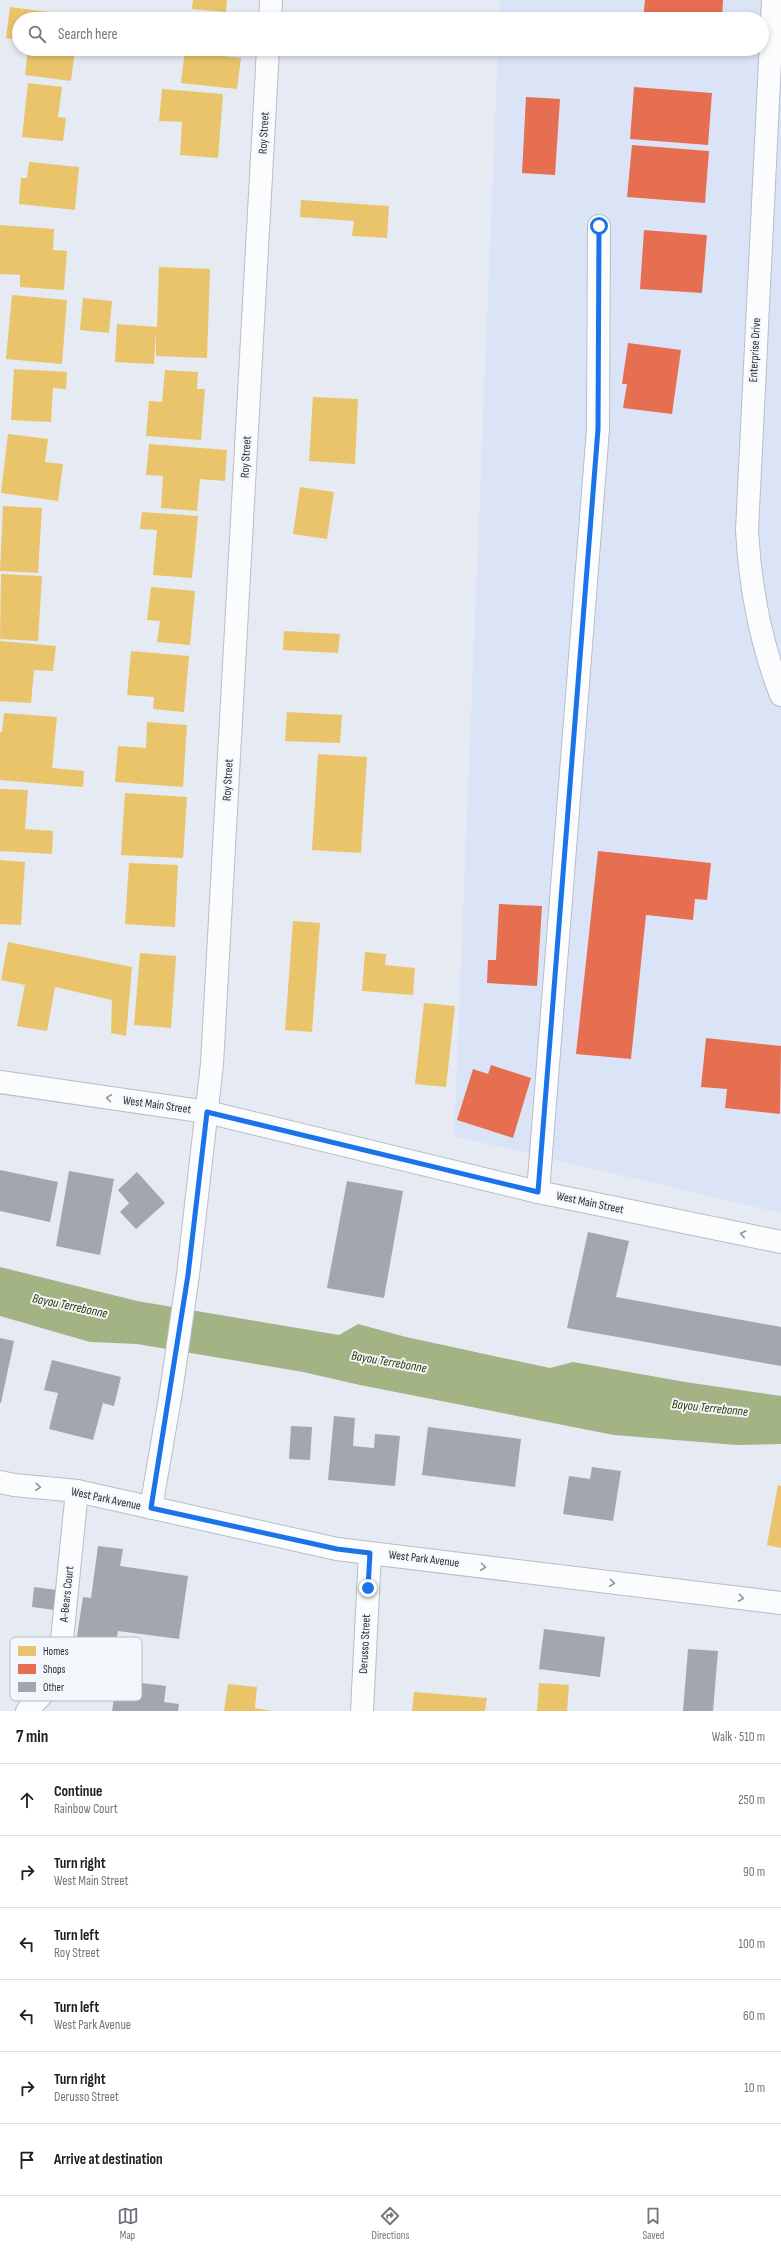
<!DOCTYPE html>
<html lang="en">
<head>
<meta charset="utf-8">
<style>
  body { margin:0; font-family:"Sofia Sans Condensed",sans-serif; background:#f6f6f6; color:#202124 }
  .stop { position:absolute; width:12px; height:12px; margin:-9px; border:3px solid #1a73e8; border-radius:50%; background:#fff }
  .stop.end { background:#1a73e8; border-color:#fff; box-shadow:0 1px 4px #0008 }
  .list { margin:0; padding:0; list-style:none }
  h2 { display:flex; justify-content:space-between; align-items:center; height:52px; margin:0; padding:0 16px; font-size:17px }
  h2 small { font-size:13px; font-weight:400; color:#757577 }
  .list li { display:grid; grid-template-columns:26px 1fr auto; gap:12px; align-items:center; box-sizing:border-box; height:72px; padding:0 16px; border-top:1px solid #e0e0e0 }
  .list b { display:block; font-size:15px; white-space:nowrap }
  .list p { margin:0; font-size:13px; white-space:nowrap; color:#757577 }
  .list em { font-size:13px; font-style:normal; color:#757577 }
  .icon { flex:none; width:22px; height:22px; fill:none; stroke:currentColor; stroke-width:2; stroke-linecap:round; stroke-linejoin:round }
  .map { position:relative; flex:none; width:781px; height:1711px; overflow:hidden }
  .search { position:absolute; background:#fff; box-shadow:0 2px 6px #0003; left:12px; right:12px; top:12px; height:44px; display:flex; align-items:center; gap:10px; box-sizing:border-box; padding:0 14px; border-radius:22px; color:#757577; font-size:15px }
  .sheet { height:484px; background:#fff }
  nav { display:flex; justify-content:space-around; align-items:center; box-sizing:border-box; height:56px; border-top:1px solid #e0e0e0; background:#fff; font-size:11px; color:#757577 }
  nav a { display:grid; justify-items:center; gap:2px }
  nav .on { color:#6c707a }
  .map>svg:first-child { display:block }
</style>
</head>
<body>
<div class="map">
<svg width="781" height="1711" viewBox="0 0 781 1711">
  <rect width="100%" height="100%" fill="#e6eaf3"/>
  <!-- built -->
  <path fill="#dbe4f7" d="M 500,0 L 781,0 L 781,1213 L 454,1136 L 498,49 L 762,49 L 762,19 L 500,19 Z"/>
  <!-- water -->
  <path fill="#a3b384" d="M 0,1267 L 137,1301 L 339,1335 L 358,1324 L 406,1337 L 550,1368 L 573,1362 L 685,1382 L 781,1396 L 781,1444 L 737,1445 L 614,1435 L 360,1385 L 303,1372 L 137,1344 L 90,1342 L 0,1316 Z"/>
  <!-- homes -->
  <path fill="#e9c46a" d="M 193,0 L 227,0 L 226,12 L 192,9 Z
    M 10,7 L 95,18 L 95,19 L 19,19 L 19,40 L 6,38 Z
    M 28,49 L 75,49 L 71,81 L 25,75 Z
    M 185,49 L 223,49 L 222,56 L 241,58 L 237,89 L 181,83 Z
    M 374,49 L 405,49 L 405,53 Z
    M 28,83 L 62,87 L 58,117 L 66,118 L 63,141 L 22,137 Z
    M 162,89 L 223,94 L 218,158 L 180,155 L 182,122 L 159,121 Z
    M 29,162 L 79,167 L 75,210 L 19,204 L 21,178 L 27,178 Z
    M 301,200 L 389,206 L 387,238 L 352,236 L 354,221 L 300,217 Z
    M 0,225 L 54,229 L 53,250 L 67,251 L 64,290 L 20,287 L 20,275 L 0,274 Z
    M 159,267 L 210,269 L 207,358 L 156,356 L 156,331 L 154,364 L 115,362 L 117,324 L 157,327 Z
    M 12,295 L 67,300 L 62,364 L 6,359 Z
    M 83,298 L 112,301 L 109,333 L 80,330 Z
    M 14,369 L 67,372 L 66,389 L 53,388 L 51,422 L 11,420 Z
    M 165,370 L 198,372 L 197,389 L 205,389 L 201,440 L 146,436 L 149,401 L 162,402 Z
    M 313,397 L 358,399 L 355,464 L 309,461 Z
    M 8,434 L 48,439 L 45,462 L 63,464 L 58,501 L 1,493 Z
    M 149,444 L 227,450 L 225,481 L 200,479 L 197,511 L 161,508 L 163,476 L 146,475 Z
    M 300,487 L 334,492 L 327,539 L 293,534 Z
    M 3,506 L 42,508 L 38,573 L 0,571 Z
    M 142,512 L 198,516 L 192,578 L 153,575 L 157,530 L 140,529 Z
    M 1,574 L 42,576 L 38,641 L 0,639 Z
    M 151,587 L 195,591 L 190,645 L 157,642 L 160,621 L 147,620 Z
    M 284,631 L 340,634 L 338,653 L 283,650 Z
    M 0,641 L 56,646 L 53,671 L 34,670 L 31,703 L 0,701 Z
    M 131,651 L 189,656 L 184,712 L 153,709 L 154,697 L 127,695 Z
    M 287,712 L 342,715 L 340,743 L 285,741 Z
    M 4,713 L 57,717 L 52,768 L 84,771 L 83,787 L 0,780 L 0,732 L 2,732 Z
    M 147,722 L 187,725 L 183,787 L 115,782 L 118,746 L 146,748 Z
    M 318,754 L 367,757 L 361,853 L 312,850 Z
    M 0,789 L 28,790 L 25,829 L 53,831 L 52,854 L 0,851 Z
    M 125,793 L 187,797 L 183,858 L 121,855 Z
    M 0,860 L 25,862 L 21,925 L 0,924 Z
    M 129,863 L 178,865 L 175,927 L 125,924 Z
    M 293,921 L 320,923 L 312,1032 L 285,1030 Z
    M 8,942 L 132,967 L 126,1036 L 111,1033 L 112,1000 L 55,987 L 47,1031 L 17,1026 L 25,985 L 1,980 Z
    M 365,952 L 386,954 L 385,965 L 415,968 L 413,995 L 362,991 Z
    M 140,953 L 176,956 L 171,1028 L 134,1025 Z
    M 424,1003 L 455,1006 L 446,1087 L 415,1084 Z
    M 778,1485 L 781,1486 L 781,1548 L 767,1545 Z
    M 539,1683 L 569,1685 L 567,1711 L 537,1711 Z
    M 228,1684 L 257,1687 L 255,1708 L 273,1711 L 224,1711 Z
    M 414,1692 L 487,1698 L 485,1711 L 412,1711 Z"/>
  <!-- shops -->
  <path fill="#e76f51" d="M 645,0 L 723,0 L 722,19 L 676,15 L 676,19 L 643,19 Z
    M 634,87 L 712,93 L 708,145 L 630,139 Z
    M 526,97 L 560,99 L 555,175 L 522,173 Z
    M 632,145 L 709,151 L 705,203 L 627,197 Z
    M 644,230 L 707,235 L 702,293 L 640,289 Z
    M 628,343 L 681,350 L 672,414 L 623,408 L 627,384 L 622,384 Z
    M 598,851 L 711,863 L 707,900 L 695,899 L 693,920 L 646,915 L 631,1059 L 576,1054 Z
    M 499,904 L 542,906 L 537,986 L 487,983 L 488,960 L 496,960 Z
    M 706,1038 L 781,1046 L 780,1114 L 725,1108 L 727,1089 L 701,1087 Z
    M 491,1065 L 531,1078 L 513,1138 L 457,1120 L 473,1069 L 488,1074 Z"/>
  <!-- building -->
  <path fill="#a2a6ae" d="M 0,1170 L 58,1182 L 50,1222 L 0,1211 Z
    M 69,1171 L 114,1179 L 100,1255 L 56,1246 Z
    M 137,1172 L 165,1203 L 136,1229 L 120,1212 L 129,1203 L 118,1190 Z
    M 347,1181 L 403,1191 L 384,1298 L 327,1288 Z
    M 588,1232 L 629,1241 L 616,1297 L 781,1327 L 781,1366 L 567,1328 Z
    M 0,1338 L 14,1341 L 1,1403 L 0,1403 Z
    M 52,1360 L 121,1377 L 114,1406 L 103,1403 L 93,1440 L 49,1429 L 58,1393 L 44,1390 Z
    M 334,1416 L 355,1418 L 353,1446 L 374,1448 L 375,1434 L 400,1436 L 395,1486 L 328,1480 Z
    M 291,1426 L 312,1427 L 310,1460 L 289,1459 Z
    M 428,1427 L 521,1439 L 515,1487 L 422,1475 Z
    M 592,1467 L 621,1471 L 613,1521 L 563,1514 L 569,1476 L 590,1479 Z
    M 98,1546 L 123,1549 L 120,1566 L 188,1576 L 179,1639 L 118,1631 L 114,1654 L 75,1649 L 83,1597 L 91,1598 Z
    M 34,1587 L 57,1590 L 55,1610 L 32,1607 Z
    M 544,1629 L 605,1637 L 600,1677 L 539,1669 Z
    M 688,1649 L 718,1651 L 713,1711 L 683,1711 Z
    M 117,1680 L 166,1686 L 164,1702 L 179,1704 L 178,1711 L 112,1711 Z"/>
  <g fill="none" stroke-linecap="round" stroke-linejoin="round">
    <!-- minor casing -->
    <g stroke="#b9bdc6" stroke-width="24">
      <path id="minor" d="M 773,0 L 747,530 C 750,587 760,641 781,695
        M 270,19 L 271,0
        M 538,1192 L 598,429 L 599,226
        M 151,1508 L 171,1392 L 188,1275 L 212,1064 L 268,49
        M 27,1711 L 55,1680 L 61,1650 L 77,1491
        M 362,1711 L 370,1553"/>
    </g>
    <!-- major casing -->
    <g stroke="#b9bdc6" stroke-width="24">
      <path id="major" d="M 0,1082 L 207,1112 L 538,1192 L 781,1242
        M 0,1482 L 14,1485 L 77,1491 L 337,1549 L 781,1603"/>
    </g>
    <!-- minor -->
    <use href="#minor" stroke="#fbfcfd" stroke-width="22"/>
    <!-- major -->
    <use href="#major" stroke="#fbfcfd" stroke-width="22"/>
  </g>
  <!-- one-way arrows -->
  <defs><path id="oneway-chevron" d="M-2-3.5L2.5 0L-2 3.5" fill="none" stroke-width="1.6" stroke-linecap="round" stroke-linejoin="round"/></defs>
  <g stroke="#92969b">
    <use href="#oneway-chevron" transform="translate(109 1098) rotate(-172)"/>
    <use href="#oneway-chevron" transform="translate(743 1234) rotate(-168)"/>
    <use href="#oneway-chevron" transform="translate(38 1487) rotate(5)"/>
    <use href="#oneway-chevron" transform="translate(483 1567) rotate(7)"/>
    <use href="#oneway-chevron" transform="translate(612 1583) rotate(7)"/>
    <use href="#oneway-chevron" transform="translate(741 1598) rotate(7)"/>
  </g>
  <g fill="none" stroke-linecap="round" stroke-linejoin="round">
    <!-- route -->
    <path stroke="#1a73e8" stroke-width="5" d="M 368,1588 L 370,1553 L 337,1549 L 151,1508 L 188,1275 L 207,1112 L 538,1192 L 598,429 L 599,226"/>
  </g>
  <g text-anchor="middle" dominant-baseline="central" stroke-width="4" stroke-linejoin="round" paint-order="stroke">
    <!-- street labels -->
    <g font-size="12" fill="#2a2f39" stroke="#f3f6fb">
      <text transform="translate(264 133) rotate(-87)">Roy Street</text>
      <text transform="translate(755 350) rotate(-87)">Enterprise Drive</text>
      <text transform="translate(246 457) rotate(-87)">Roy Street</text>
      <text transform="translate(228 780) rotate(-87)">Roy Street</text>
      <text transform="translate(157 1105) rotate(8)">West Main Street</text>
      <text transform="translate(590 1203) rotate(12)">West Main Street</text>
      <text transform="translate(106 1499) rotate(12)">West Park Avenue</text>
      <text transform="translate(424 1559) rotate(7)">West Park Avenue</text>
      <text transform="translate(67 1594) rotate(-84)">A-Bears Court</text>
      <text transform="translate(365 1644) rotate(-87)">Derusso Street</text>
    </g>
    <!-- water labels -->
    <g font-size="13" font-style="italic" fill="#2b3800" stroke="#f3f6fb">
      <text transform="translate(70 1306) rotate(12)">Bayou Terrebonne</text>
      <text transform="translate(389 1362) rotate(10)">Bayou Terrebonne</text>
      <text transform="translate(710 1408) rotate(6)">Bayou Terrebonne</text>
    </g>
  </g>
  <!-- legend -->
  <rect x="10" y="1637" width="132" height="64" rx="6" fill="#f3f6fb" stroke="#b7bac1" stroke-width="1"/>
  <rect x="18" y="1646" width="18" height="10" fill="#e9c46a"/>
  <rect x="18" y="1664" width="18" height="10" fill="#e76f51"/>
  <rect x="18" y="1682" width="18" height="10" fill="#a2a6ae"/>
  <g font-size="11" fill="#2a2f39">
    <text x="43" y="1655">Homes</text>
    <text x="43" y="1673">Shops</text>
    <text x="43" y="1691">Other</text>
  </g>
</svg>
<div class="stop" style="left:599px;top:226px"></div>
<div class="stop end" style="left:368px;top:1588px"></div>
<div class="search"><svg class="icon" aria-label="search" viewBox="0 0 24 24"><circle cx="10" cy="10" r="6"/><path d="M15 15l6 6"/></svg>Search here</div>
</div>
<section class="sheet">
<h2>7 min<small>Walk · 510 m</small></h2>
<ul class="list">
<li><svg class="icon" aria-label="ahead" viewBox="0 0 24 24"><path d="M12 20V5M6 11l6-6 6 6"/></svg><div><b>Continue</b><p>Rainbow Court</p></div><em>250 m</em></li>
<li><svg class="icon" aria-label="right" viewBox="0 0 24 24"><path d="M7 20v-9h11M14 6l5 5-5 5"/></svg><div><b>Turn right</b><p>West Main Street</p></div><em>90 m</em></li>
<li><svg class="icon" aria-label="left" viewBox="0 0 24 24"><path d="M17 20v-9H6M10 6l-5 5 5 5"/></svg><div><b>Turn left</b><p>Roy Street</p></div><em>100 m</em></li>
<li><svg class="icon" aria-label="left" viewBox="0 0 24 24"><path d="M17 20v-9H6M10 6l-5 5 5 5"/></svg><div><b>Turn left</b><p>West Park Avenue</p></div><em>60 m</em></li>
<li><svg class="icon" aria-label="right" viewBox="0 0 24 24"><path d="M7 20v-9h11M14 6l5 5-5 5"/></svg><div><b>Turn right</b><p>Derusso Street</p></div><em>10 m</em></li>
<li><svg class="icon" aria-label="arrive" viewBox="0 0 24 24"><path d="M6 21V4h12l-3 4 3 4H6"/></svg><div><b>Arrive at destination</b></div></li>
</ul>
</section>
<nav>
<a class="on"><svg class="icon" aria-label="map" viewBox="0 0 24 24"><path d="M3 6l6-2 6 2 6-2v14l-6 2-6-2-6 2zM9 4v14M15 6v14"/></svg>Map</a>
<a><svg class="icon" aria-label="directions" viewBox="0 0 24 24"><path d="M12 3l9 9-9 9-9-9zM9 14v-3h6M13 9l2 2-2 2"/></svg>Directions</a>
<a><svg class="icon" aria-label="saved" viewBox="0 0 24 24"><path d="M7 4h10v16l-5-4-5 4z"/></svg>Saved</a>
</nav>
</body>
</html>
